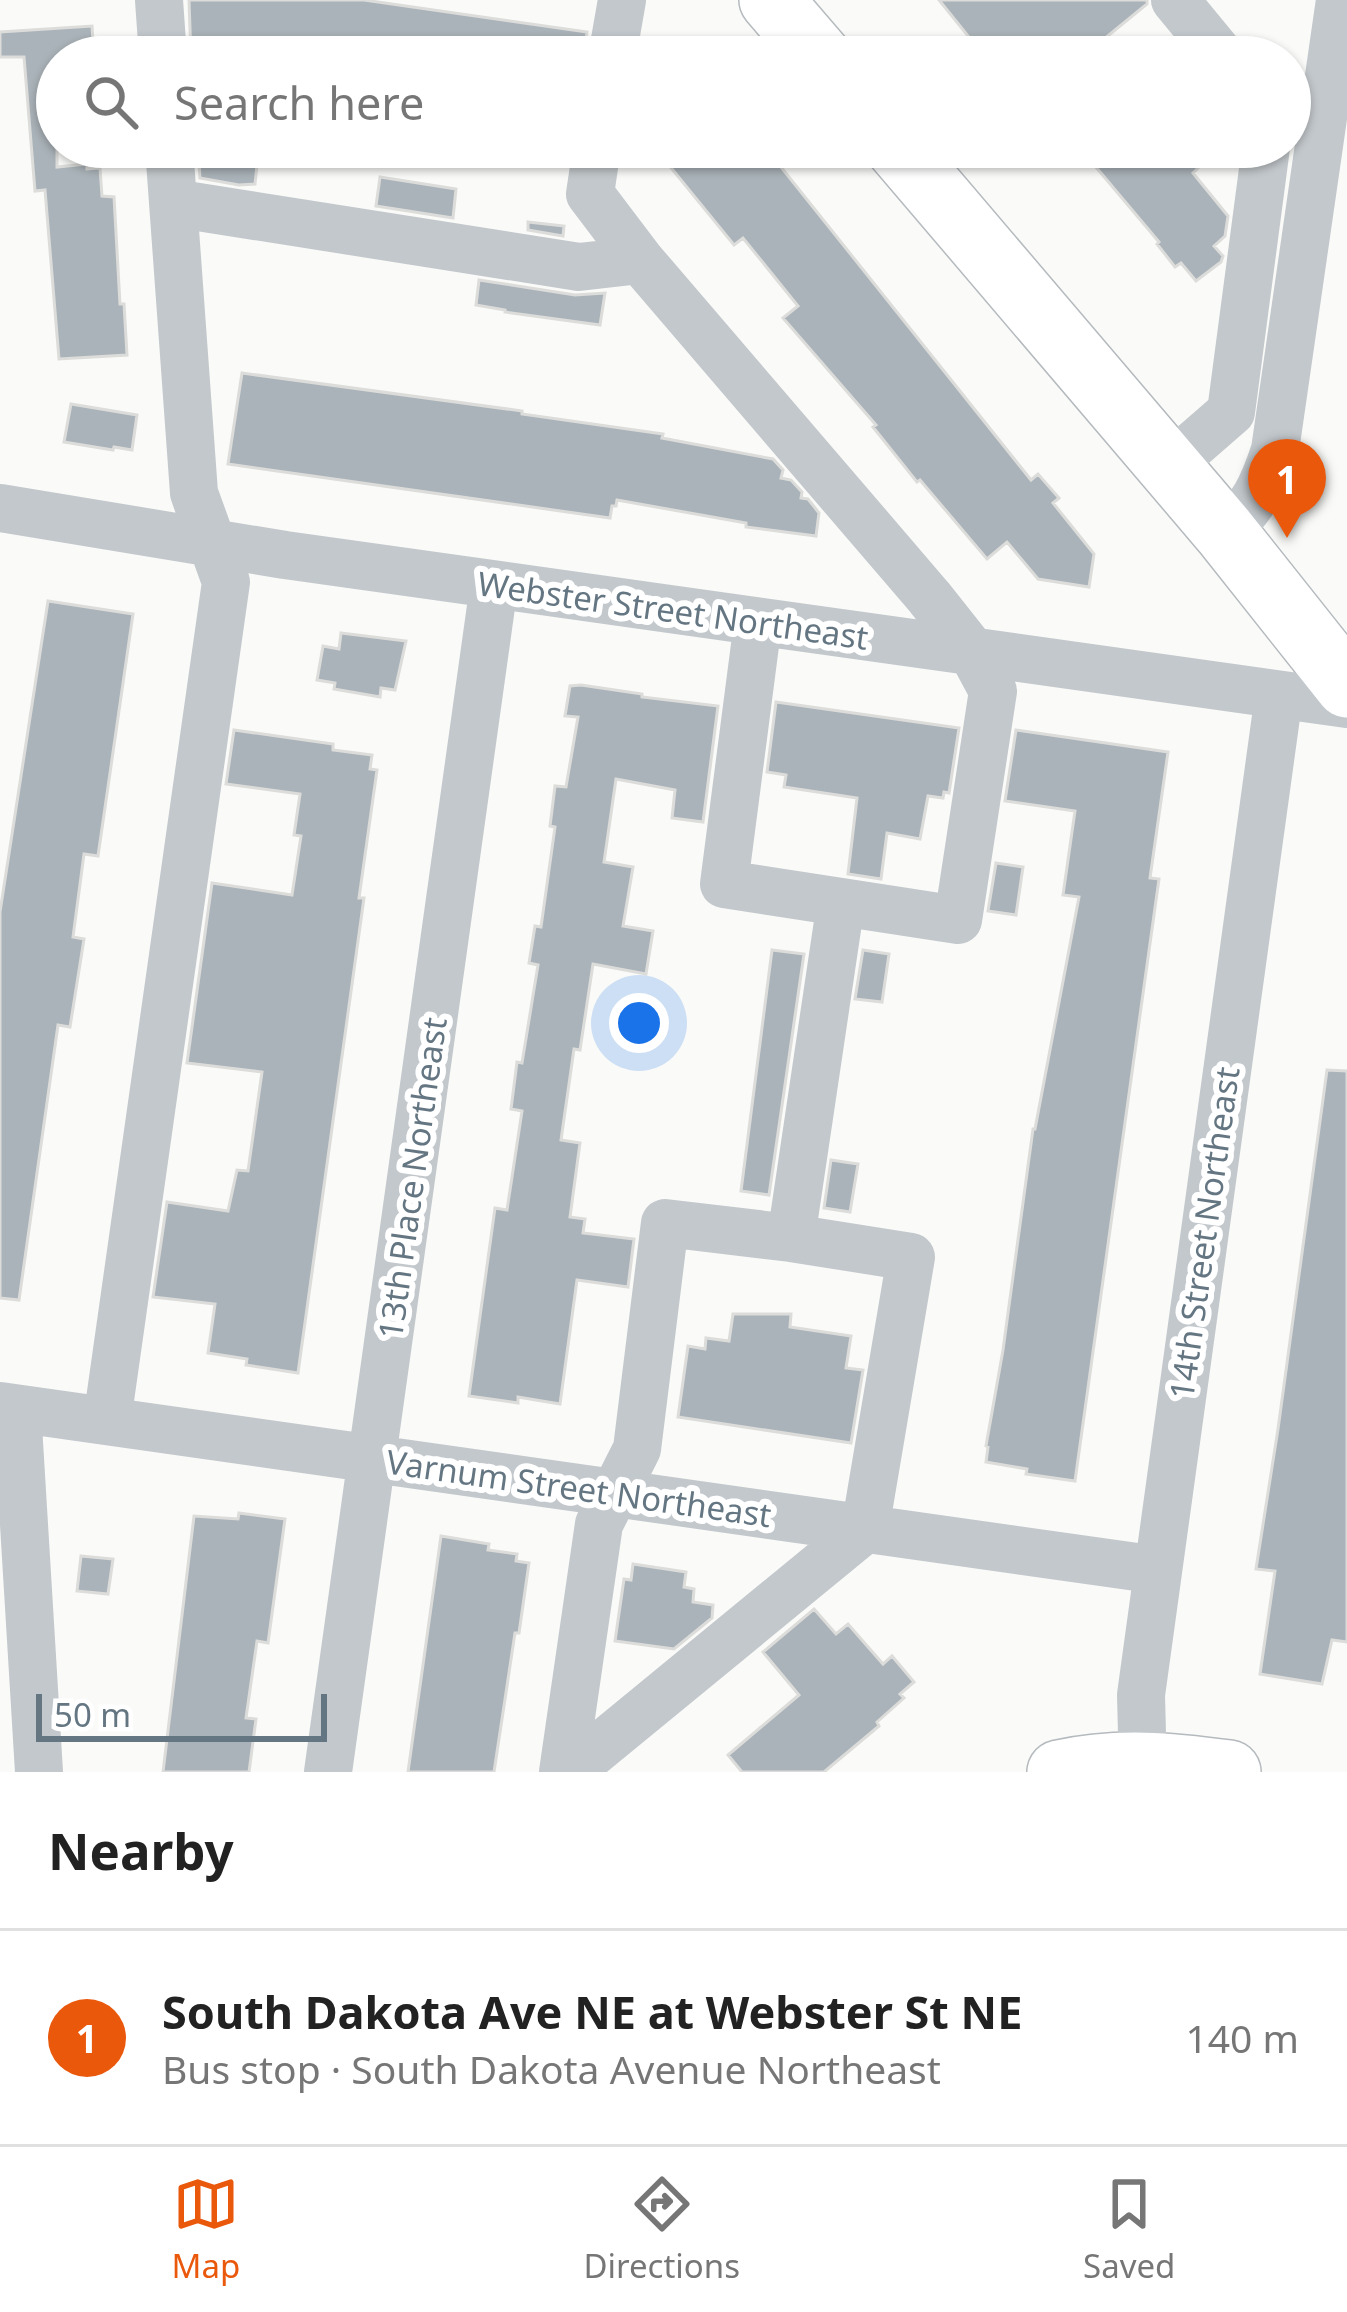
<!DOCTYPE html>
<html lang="en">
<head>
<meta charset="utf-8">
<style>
  body { margin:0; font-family:"Noto Sans",sans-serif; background:#f2f2f2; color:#222 }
  .scale { position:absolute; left:36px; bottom:30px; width:291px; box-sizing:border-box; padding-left:12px; border:6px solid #657683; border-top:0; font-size:33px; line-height:42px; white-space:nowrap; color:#657683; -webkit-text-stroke:9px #fff; paint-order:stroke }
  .you { position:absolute; left:639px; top:1023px; width:42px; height:42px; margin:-30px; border:9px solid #fff; border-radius:50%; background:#1a73e8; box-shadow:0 0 0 18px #1a73e833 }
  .badge { display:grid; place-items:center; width:78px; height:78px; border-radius:50%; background:#ea580c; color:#fff; font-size:39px; font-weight:700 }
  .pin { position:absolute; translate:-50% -99px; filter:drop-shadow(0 3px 6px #0008) }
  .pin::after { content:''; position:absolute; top:63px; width:42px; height:36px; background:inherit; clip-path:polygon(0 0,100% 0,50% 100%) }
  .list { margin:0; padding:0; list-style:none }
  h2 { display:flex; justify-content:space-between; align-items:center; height:156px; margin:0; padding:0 48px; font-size:51px }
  h2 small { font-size:39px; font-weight:400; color:#767676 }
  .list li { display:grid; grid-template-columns:78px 1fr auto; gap:36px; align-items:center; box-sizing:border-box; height:216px; padding:0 48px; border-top:3px solid #e0e0e0 }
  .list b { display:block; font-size:45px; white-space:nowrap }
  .list p { margin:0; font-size:39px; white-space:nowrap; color:#767676 }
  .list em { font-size:39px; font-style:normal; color:#767676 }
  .icon { flex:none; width:66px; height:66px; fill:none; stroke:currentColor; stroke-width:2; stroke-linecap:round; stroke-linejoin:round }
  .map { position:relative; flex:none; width:1347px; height:1772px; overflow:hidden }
  .search { position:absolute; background:#fff; box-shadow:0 3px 9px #0004; left:36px; right:36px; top:36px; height:132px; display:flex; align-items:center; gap:30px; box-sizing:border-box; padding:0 42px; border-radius:66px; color:#767676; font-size:45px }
  .sheet { height:372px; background:#fff }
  nav { display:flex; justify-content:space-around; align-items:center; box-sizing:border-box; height:168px; border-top:3px solid #e0e0e0; background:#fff; font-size:33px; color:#767676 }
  nav a { display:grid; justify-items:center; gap:6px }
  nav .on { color:#ea580c }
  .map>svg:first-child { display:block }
</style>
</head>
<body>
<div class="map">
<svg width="1347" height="1772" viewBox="0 0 1347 1772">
  <rect width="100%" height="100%" fill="#fafaf8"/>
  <!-- building -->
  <path fill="#aab3b9" stroke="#dcdcda" stroke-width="3" d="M 189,0 L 364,0 L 587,32 L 584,57 L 191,57 Z
    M 939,0 L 1147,0 L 1147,4 L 1082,57 L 985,57 Z
    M 92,26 L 94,57 L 57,57 L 57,167 L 87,164 L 87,169 L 100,168 L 102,196 L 114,197 L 120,304 L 124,304 L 127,355 L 59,359 L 45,190 L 35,191 L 24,57 L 0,57 L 0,32 Z
    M 198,147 L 259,147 L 255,184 L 239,185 L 200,178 Z
    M 654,147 L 765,147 L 1031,480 L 1038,474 L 1059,498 L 1053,503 L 1094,554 L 1089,587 L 1038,579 L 1007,542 L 987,559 L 920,480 L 917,482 L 873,427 L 876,425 L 783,318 L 798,306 L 743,238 L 734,245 Z
    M 1079,147 L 1181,147 L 1198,168 L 1193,173 L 1228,216 L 1225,236 L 1214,246 L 1223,256 L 1221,262 L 1196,281 L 1181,263 L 1175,267 L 1157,244 L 1159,242 Z
    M 380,177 L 456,189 L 453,218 L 376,206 Z
    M 528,222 L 564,226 L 563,236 L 528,230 Z
    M 479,280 L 575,295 L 605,293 L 600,325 L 505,312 L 505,310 L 476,305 Z
    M 242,373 L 522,411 L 522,414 L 663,434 L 662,438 L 773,459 L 783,470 L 781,478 L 791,480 L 802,492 L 801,498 L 808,499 L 819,513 L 816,536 L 746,527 L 746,523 L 617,500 L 616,506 L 612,506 L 610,518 L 228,464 Z
    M 71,404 L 137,415 L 132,450 L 114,447 L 113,450 L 64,442 Z
    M 48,601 L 133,614 L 98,856 L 84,854 L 73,937 L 84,939 L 70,1027 L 58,1025 L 19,1300 L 0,1298 L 0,912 Z
    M 341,633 L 406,641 L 395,690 L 381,688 L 380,697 L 334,689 L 335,683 L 317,680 L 323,646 L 339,649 Z
    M 581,685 L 642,694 L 642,697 L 718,706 L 703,822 L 672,818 L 675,790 L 616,779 L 604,862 L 633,867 L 623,926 L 653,931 L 646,974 L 593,964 L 580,1050 L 574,1049 L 561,1140 L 580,1143 L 570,1217 L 585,1219 L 583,1233 L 634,1239 L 628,1287 L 577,1280 L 560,1404 L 518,1397 L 518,1403 L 469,1396 L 495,1208 L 507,1210 L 522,1111 L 511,1109 L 517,1062 L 522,1063 L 538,965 L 529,963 L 535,926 L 541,927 L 555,827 L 550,826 L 555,786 L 566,787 L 578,717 L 565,716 L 570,686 Z
    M 776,702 L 959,728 L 949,793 L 944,792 L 943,798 L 928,796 L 920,839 L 887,833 L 881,879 L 848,874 L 857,798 L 784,787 L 786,775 L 767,772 Z
    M 234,730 L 333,744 L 333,750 L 372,755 L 370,769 L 377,770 L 359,898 L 364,898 L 298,1373 L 246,1365 L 247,1359 L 208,1353 L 215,1304 L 153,1297 L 167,1202 L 228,1211 L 237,1170 L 248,1171 L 262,1072 L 187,1063 L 212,883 L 292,895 L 301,836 L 294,835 L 300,794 L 226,784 Z
    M 1016,730 L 1168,752 L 1150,878 L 1159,879 L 1075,1481 L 1026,1474 L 1027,1469 L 986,1462 L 988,1447 L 986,1446 L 1003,1350 L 1033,1129 L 1035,1129 L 1079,897 L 1063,895 L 1075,811 L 1005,801 Z
    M 996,863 L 1023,867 L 1016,915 L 988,911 Z
    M 772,950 L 804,954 L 769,1195 L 741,1191 Z
    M 863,950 L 889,954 L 882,1002 L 855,999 Z
    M 1327,1070 L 1347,1071 L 1347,1642 L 1332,1640 L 1322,1684 L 1260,1674 L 1275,1571 L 1256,1569 L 1278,1429 Z
    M 831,1160 L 858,1164 L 850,1212 L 824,1208 Z
    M 733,1314 L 791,1314 L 790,1327 L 851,1336 L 846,1368 L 863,1370 L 851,1443 L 678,1417 L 688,1346 L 705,1349 L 706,1338 L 729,1341 Z
    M 239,1513 L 285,1519 L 268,1643 L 257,1641 L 246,1718 L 256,1719 L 249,1772 L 163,1772 L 194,1516 L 238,1519 Z
    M 441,1536 L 489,1544 L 488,1550 L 517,1554 L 516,1561 L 529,1563 L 519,1633 L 515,1633 L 494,1772 L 408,1772 Z
    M 81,1556 L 113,1559 L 108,1594 L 77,1591 Z
    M 633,1564 L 686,1572 L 684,1587 L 694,1589 L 693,1602 L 713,1605 L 712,1618 L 674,1649 L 615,1641 L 624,1579 L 631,1580 Z
    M 814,1609 L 836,1634 L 848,1624 L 883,1664 L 892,1656 L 914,1682 L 900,1694 L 904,1698 L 877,1722 L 879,1726 L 824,1772 L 742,1772 L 728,1755 L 799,1695 L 763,1652 Z"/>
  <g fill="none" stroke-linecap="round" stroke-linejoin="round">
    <!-- major casing -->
    <g stroke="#b5babe" stroke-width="66">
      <path id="major" d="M 771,0 L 820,57
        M 897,147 L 1224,531 L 1347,686
        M 1059,1772 C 1117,1759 1171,1764 1229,1772"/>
    </g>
    <!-- minor -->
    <path stroke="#c3c8cc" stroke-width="48" d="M 159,0 L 163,57
      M 1175,0 L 1222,57
      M 612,57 L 622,0
      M 597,147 L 590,194 L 640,260 L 929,597 L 971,650 L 993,691 L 958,920 L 724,884 L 758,622
      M 173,203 L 579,267 L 640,260
      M 1169,466 L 1231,412 L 1266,147
      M 0,508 L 285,555 L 1347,704
      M 1224,531 C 1253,510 1264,484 1275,450 L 1340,0
      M 791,1238 L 841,902
      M 0,1406 L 1158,1570
      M 17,1409 L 39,1772
      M 107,1421 L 226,582 L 194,493 L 169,147
      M 328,1772 L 494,585
      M 563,1772 L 599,1524 L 637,1449 L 665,1223 L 791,1238 L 911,1257 L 865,1529 L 569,1772
      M 1143,1772 L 1141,1695 L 1279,695"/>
    <!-- major -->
    <use href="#major" stroke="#fff" stroke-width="63"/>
  </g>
  <g text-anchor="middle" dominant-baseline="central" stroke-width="12" stroke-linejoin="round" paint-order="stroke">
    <!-- street labels -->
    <g font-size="33" fill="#657683" stroke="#fff">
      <text transform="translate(673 610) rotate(8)">Webster Street Northeast</text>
      <text transform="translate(412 1178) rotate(-82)">13th Place Northeast</text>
      <text transform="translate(1204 1233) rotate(-82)">14th Street Northeast</text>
      <text transform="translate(579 1488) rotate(8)">Varnum Street Northeast</text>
    </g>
  </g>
</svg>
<div class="scale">50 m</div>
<div class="you"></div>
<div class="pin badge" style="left:1287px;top:538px">1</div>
<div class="search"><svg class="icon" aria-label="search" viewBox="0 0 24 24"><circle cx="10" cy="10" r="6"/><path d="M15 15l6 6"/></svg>Search here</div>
</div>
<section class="sheet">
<h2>Nearby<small></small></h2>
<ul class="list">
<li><span class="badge">1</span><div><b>South Dakota Ave NE at Webster St NE</b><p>Bus stop · South Dakota Avenue Northeast</p></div><em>140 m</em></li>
</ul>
</section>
<nav>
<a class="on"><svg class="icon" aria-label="map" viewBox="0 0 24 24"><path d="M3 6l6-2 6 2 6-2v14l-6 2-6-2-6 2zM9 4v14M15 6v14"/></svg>Map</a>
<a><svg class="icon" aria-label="directions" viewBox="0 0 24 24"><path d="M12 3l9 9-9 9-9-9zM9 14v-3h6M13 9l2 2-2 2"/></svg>Directions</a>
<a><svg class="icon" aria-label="saved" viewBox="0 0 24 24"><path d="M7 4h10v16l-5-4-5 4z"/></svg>Saved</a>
</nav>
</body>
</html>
